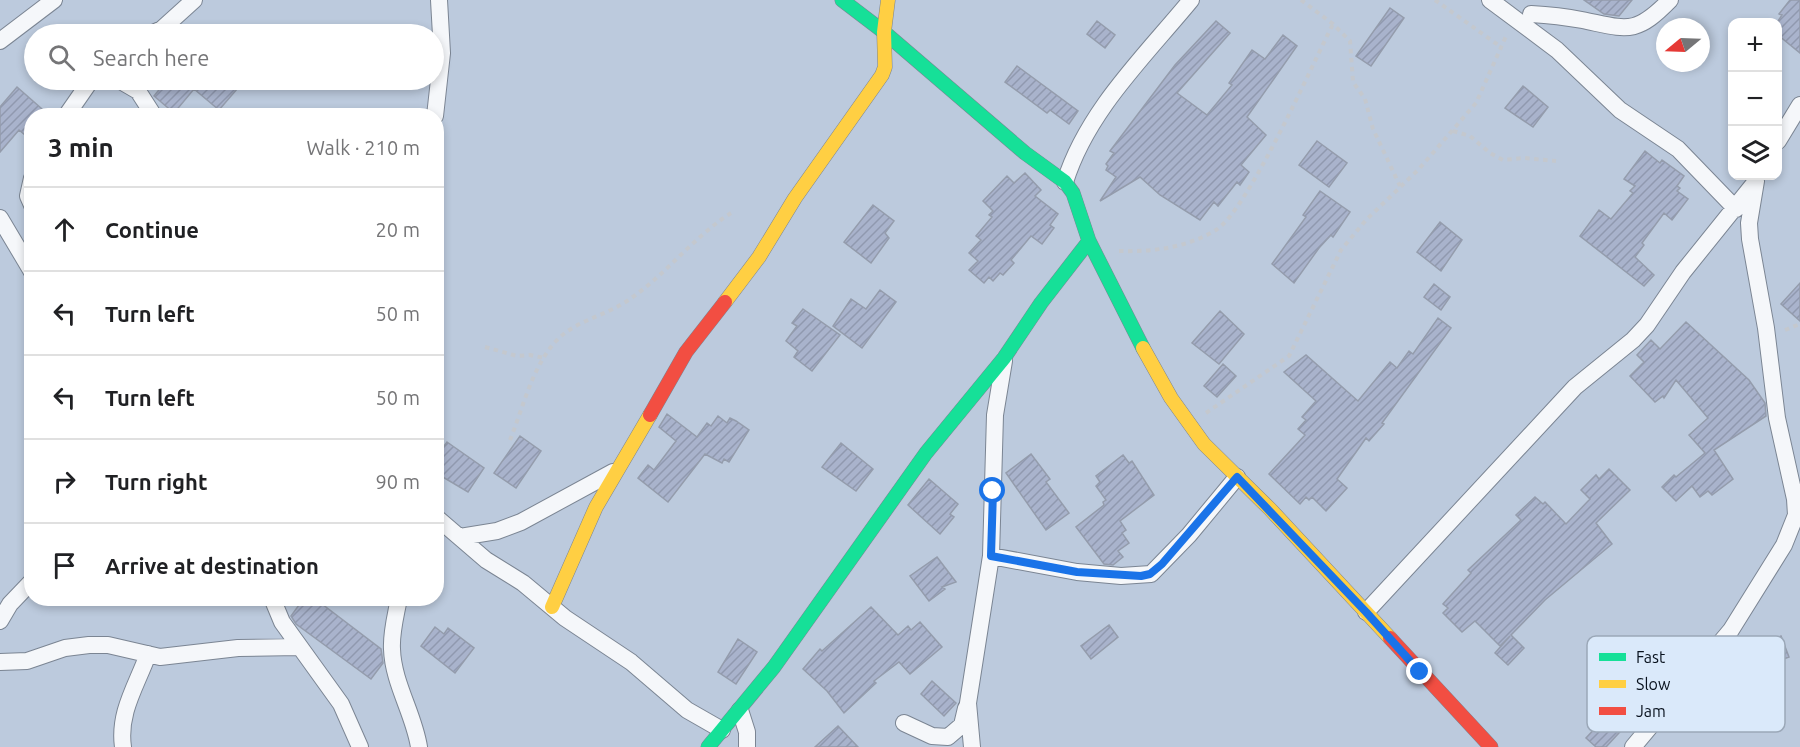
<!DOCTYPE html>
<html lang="en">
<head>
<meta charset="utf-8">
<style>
  body { margin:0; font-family:Ubuntu,sans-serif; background:#f2f2f2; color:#202124 }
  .controls { position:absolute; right:18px; top:18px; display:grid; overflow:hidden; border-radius:12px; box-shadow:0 3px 9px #0003 }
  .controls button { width:54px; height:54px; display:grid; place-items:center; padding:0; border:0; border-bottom:2px solid #e0e0e0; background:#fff; color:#202124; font:30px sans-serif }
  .compass { position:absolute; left:1656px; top:18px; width:54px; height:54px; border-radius:50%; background:#fff; box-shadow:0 3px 9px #0003; rotate:251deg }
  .stop { position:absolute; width:18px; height:18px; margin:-14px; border:4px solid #1a73e8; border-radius:50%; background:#fff }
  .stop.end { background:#1a73e8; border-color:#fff; box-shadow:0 2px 6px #0008 }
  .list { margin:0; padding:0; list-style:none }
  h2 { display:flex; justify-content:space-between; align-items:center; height:78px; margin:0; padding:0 24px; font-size:26px }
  h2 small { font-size:20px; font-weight:400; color:#757577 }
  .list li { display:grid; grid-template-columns:39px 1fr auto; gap:18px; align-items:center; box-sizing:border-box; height:84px; padding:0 24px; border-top:2px solid #e0e0e0 }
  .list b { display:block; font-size:22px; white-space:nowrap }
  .list em { font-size:20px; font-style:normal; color:#757577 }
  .icon { flex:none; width:33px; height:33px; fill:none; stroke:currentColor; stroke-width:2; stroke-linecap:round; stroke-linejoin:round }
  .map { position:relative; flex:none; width:1800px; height:747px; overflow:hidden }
  .search { position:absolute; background:#fff; box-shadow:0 3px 9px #0003; left:24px; top:24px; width:420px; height:66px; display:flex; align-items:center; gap:15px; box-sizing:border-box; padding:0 21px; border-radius:33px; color:#757577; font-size:22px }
  .panel { position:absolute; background:#fff; box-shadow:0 3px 9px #0003; left:24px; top:108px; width:420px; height:498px; border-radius:24px }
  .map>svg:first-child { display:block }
</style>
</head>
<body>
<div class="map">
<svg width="1800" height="747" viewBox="0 0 1800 747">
  <defs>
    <pattern id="building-hatch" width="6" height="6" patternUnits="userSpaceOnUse" patternTransform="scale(1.5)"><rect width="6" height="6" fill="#a9b3cc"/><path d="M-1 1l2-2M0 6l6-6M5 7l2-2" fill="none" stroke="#9099af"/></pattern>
  </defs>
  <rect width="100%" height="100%" fill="#bccadd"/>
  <!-- building -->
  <path fill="url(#building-hatch)" stroke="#949cac" stroke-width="1.5" d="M 1584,0 L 1632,0 L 1619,16 L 1604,14 Z
    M 1790,0 L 1800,0 L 1800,53 L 1778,35 L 1778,21 L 1782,15 L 1779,14 Z
    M 1390,8 L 1404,18 L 1371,66 L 1356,56 Z
    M 1097,21 L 1115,35 L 1105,48 L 1087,34 Z
    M 1216,21 L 1230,33 L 1177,93 L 1207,115 L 1232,85 L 1229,83 L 1252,50 L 1265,59 L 1283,35 L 1297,46 L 1247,117 L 1266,135 L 1241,165 L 1249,172 L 1240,185 L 1237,182 L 1218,206 L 1214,202 L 1200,220 L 1160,195 L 1140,177 L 1100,201 L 1116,177 L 1106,170 L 1108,166 L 1106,164 L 1114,153 L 1110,151 L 1175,65 Z
    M 1017,66 L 1078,111 L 1069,124 L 1050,110 L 1047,113 L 1005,82 Z
    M 167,80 L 226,80 L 237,89 L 219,110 L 194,89 L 174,113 L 154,96 Z
    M 1523,86 L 1548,107 L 1533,127 L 1505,108 Z
    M 17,87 L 50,116 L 32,116 L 32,127 L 25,135 L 19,130 L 0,152 L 0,107 Z
    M 1317,141 L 1347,163 L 1329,187 L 1299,165 Z
    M 1645,151 L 1660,163 L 1662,160 L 1684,176 L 1677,186 L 1680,188 L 1677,191 L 1688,199 L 1672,220 L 1664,213 L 1642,243 L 1644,245 L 1635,257 L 1654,275 L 1644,286 L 1580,236 L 1599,210 L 1611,219 L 1633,193 L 1630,191 L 1635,186 L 1624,179 Z
    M 1025,173 L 1041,190 L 1035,196 L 1058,214 L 1050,225 L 1054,228 L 1042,244 L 1031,236 L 1011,260 L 1014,263 L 1003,275 L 1000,273 L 993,281 L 989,277 L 984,283 L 969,270 L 978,261 L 969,253 L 981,240 L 976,236 L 992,217 L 989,215 L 993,211 L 983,201 L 1007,176 L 1014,183 Z
    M 1320,191 L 1350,212 L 1333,237 L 1331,235 L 1319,248 L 1294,283 L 1272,264 L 1306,217 L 1303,215 Z
    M 873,205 L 894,221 L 885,233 L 889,238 L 871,263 L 844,242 Z
    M 1440,222 L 1462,240 L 1441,271 L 1417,252 Z
    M 1800,283 L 1800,321 L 1781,304 Z
    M 1434,284 L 1450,297 L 1441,310 L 1424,297 Z
    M 880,290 L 896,302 L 862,348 L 833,326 L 851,299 L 866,309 Z
    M 803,309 L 840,335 L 812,371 L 794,357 L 798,351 L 786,341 L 797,326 L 792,323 Z
    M 1220,311 L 1244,334 L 1219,364 L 1192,343 Z
    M 1438,318 L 1451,328 L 1382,423 L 1384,424 L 1369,441 L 1366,438 L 1337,479 L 1347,488 L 1326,511 L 1312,497 L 1309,500 L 1306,497 L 1300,504 L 1269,474 L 1305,435 L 1298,429 L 1306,420 L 1302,417 L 1316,401 L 1284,372 L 1306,355 L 1358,401 L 1390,362 L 1397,368 L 1409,351 L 1413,354 Z
    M 1686,322 L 1749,380 L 1765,403 L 1766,416 L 1714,450 L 1733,479 L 1712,495 L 1708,491 L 1700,497 L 1692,486 L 1676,501 L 1662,487 L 1674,475 L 1676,477 L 1705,453 L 1689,435 L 1708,418 L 1676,380 L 1664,398 L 1663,396 L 1655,402 L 1630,376 L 1644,362 L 1637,355 L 1651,340 L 1660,349 Z
    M 1223,364 L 1236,376 L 1217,397 L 1204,386 Z
    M 667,414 L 697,437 L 707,423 L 711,426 L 718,416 L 727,423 L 730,418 L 736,421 L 749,430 L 729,462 L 724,459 L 722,463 L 705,454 L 668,502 L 638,478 L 648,465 L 654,470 L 676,441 L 659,427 Z
    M 520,436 L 541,451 L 516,488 L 494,473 Z
    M 447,442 L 484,468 L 468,492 L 436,473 L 436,457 Z
    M 841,443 L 873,469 L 856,491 L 822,467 Z
    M 1031,454 L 1050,479 L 1046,482 L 1069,513 L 1046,530 L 1006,473 Z
    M 1123,455 L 1129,463 L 1132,461 L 1154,495 L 1120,521 L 1126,530 L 1122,533 L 1129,543 L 1118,551 L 1123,557 L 1113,565 L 1104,564 L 1076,527 L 1104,505 L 1103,502 L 1106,500 L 1096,486 L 1100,482 L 1096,476 Z
    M 1609,469 L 1630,490 L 1596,523 L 1612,544 L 1545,600 L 1511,635 L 1524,648 L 1508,665 L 1495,653 L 1510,636 L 1500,646 L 1475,621 L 1462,632 L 1443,613 L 1448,608 L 1443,604 L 1471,573 L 1468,570 L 1521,520 L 1516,515 L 1535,497 L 1543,504 L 1545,502 L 1566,524 L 1590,499 L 1581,490 L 1596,475 L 1599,479 Z
    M 929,479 L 958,504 L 950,514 L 954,517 L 940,534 L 908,505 Z
    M 937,557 L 956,582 L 942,587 L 945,589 L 929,601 L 910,576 Z
    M 304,598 L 314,598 L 381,649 L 383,663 L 371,679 L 296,624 L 291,616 Z
    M 871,607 L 898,635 L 908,626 L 911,630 L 920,622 L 942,647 L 910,674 L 899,662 L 874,681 L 876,683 L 844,713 L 827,691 L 803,669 L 820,649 L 822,651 Z
    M 1109,625 L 1118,637 L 1091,659 L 1081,646 Z
    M 435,627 L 444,634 L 448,628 L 474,648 L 455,673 L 421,646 Z
    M 1781,636 L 1789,657 L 1767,665 L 1760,645 Z
    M 738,639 L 757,652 L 736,684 L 718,672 Z
    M 1652,661 L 1666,675 L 1625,719 L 1629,722 L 1606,747 L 1596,747 L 1586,738 L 1630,691 L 1627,688 Z
    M 932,681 L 956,703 L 944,716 L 921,694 Z
    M 838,726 L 858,747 L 815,747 Z"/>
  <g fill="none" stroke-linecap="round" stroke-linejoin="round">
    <!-- street casing -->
    <g stroke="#7b8593" stroke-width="18">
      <path id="street" d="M 1490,0 L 1557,50 L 1620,110 L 1678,149 L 1736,209
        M 1531,14 C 1548,15 1566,17 1582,20 C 1627,29 1635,36 1670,0
        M 151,34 L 162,29 L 194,0
        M 0,41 L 54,0
        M 119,80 L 138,91 L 154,116
        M 66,116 L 91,80
        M 435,116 L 442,53 L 439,0
        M 1778,141 L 1800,105
        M 32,178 L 28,196 L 32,205
        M 1065,182 C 1087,111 1145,56 1191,0
        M 0,218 L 32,272
        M 436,517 L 486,560 L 523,583 L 565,618 L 631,662 L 687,710 L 722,730
        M 460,537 L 497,531 L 521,522 L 613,472
        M 991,556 L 1077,572 L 1121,576 L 1151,574 L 1189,535 L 1237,477
        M 272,598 L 282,622 L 341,704 L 360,747
        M 399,598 C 396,615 391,632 392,649 C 393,683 414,714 419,747
        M 1366,612 L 1575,387 L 1633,340 L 1647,325 L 1683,272 L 1753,185
        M 0,621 L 10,604 L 32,581
        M 0,662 L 27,661 L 65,648 L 89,645 L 108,645 L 160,657 L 238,648 L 299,647
        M 740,710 L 747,732 L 747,747
        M 904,723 L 932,736 L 948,737 L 962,725 L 966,708
        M 123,747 C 118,712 137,685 148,654
        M 972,747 L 968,703 L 991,556 L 995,415 L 1004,361
        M 1633,747 L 1731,630 L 1784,545 L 1796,515 L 1795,499 L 1777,418 L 1766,328 L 1750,239 L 1749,223 L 1756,181"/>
    </g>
    <!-- fast casing -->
    <g stroke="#7b8593" stroke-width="15">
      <path id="fast" d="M 842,0 L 884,32 L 1025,153 L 1065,182 L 1073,193 L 1089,241 L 1143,348
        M 708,747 L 774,667 L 926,453 L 1004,358 L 1041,303 L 1089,241"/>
    </g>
    <!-- slow casing -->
    <g stroke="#7b8593" stroke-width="15">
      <path id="slow" d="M 725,302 L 759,257 L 795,198 L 882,75 L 885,67 L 884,32 L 888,0
        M 1143,348 L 1171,398 L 1204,444 L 1270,509 L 1390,638
        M 552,607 L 596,507 L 650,415"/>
    </g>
    <!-- jam casing -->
    <g stroke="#7b8593" stroke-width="15">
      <path id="jam" d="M 650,415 L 686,352 L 725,302
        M 1390,638 L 1491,747"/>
    </g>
    <!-- path -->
    <path stroke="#c4c8ce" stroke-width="4" stroke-dasharray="4.5 4.5" stroke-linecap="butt" d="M 1301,0 L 1333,24 L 1350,41 L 1353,82 L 1365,99 L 1373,129 L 1400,186
      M 1435,0 L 1501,47
      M 1453,131 L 1470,136 L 1490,153 L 1503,160 L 1524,158 L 1556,161
      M 1119,251 C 1152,252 1186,248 1216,230 C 1248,210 1312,65 1333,24
      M 1785,330 L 1800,324
      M 485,347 L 517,356 L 530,355 L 544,358
      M 1206,413 L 1289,356 L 1341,250 L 1366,220 L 1419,169 L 1476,103 L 1507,34
      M 510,440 C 523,408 532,367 556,341 C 576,320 603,317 627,301 C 665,276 692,238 731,213"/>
    <!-- street -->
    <use href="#street" stroke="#f5f7fa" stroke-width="16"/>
    <!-- fast -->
    <use href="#fast" stroke="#16e098" stroke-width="14"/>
    <!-- slow -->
    <use href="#slow" stroke="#ffcf43" stroke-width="14"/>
    <!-- jam -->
    <use href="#jam" stroke="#f24e42" stroke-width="14"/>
  </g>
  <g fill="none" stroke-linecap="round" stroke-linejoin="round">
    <!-- route -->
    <path stroke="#1a73e8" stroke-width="8" d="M 993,491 L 991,556 L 1077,572 L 1141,576 L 1150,574 L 1162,564 L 1237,477 L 1366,612 L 1420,672"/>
  </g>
  <!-- legend -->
  <rect x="1587" y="636" width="198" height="96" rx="9" fill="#dae9fa" stroke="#9ba8b8" stroke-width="1.5"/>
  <rect x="1599" y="653" width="27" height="8" fill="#16e098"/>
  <rect x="1599" y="680" width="27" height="8" fill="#ffcf43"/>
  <rect x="1599" y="707" width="27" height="8" fill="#f24e42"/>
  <g font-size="16" fill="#08111d">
    <text x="1636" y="663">Fast</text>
    <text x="1636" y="690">Slow</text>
    <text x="1636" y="717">Jam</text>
  </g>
</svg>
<div class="controls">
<button>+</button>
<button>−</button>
<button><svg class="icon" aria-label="layers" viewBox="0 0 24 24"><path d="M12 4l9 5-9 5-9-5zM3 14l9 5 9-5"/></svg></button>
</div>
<svg class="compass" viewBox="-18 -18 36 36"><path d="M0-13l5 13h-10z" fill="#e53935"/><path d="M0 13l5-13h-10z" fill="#757577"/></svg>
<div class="stop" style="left:993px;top:491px"></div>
<div class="stop end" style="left:1420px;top:672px"></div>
<div class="search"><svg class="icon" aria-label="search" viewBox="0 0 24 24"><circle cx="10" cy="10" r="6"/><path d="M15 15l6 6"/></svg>Search here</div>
<section class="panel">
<h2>3 min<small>Walk · 210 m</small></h2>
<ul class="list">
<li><svg class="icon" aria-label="ahead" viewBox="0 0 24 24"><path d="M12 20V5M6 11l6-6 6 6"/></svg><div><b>Continue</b></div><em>20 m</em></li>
<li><svg class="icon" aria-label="left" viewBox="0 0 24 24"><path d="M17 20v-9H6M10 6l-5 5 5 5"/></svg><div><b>Turn left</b></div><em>50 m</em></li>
<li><svg class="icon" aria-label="left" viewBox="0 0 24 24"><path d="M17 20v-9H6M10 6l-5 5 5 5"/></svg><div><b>Turn left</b></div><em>50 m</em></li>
<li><svg class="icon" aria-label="right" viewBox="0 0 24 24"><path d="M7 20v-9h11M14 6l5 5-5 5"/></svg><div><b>Turn right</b></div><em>90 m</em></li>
<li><svg class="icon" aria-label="arrive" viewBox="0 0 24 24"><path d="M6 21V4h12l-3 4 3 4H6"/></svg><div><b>Arrive at destination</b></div></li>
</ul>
</section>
</div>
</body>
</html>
